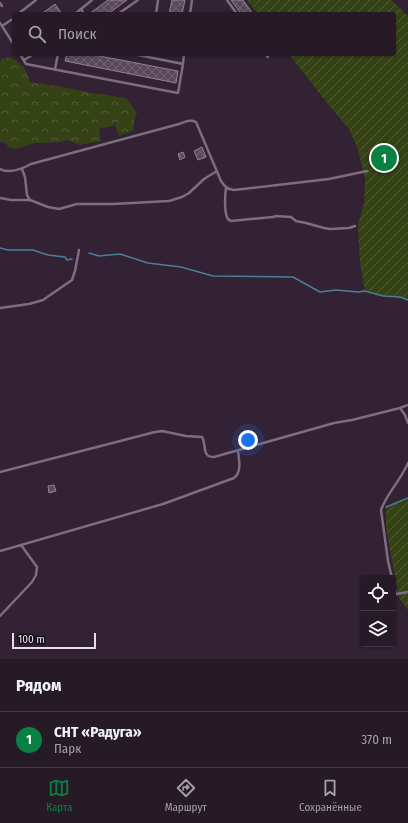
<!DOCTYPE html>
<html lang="ru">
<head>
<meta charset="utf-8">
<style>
  body { margin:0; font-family:"Fira Sans Condensed",sans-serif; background:#322732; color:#f1f3f6 }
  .controls { position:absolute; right:12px; bottom:12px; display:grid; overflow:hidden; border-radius:4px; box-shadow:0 1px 3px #0004 }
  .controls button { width:36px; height:36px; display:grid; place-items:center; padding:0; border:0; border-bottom:1px solid #423843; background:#261a26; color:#f1f3f6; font:20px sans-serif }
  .scale { position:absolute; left:12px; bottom:10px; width:84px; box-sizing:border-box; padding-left:4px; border:2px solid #e8dee9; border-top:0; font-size:11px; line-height:14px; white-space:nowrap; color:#e8dee9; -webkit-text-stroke:3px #150f16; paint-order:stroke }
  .you { position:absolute; left:248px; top:440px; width:14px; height:14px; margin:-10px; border:3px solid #fff; border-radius:50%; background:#1a73e8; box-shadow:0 0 0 6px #1a73e833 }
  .badge { display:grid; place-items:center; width:26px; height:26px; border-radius:50%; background:#0b8043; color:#fff; font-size:13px; font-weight:700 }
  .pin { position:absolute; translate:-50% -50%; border:2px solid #fff; box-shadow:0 1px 4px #0006 }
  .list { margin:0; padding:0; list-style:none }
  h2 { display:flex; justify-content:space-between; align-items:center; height:52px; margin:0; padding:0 16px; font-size:17px }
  h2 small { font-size:13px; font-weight:400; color:#a4a1a7 }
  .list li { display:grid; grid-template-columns:26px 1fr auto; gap:12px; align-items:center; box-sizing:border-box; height:56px; padding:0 16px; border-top:1px solid #423843 }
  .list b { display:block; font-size:15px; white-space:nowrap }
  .list p { margin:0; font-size:13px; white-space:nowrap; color:#a4a1a7 }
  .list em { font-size:13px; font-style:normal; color:#a4a1a7 }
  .icon { flex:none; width:22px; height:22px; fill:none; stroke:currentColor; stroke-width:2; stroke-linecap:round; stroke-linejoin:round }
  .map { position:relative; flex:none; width:408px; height:659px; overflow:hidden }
  .search { position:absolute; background:#261a26; box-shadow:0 1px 3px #0004; left:12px; right:12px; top:12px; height:44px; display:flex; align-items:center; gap:10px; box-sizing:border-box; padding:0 14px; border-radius:4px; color:#a4a1a7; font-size:15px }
  .sheet { height:108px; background:#261a26 }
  nav { display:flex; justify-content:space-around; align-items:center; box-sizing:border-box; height:56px; border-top:1px solid #423843; background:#261a26; font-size:11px; color:#a4a1a7 }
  nav a { display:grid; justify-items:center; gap:2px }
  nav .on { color:#0b8043 }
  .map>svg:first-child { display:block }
</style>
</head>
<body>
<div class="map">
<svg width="408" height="659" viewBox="0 0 408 659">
  <defs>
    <pattern id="forest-crowns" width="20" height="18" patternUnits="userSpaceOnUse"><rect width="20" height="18" fill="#354216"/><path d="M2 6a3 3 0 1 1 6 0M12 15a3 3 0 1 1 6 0" fill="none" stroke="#525d38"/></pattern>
    <pattern id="garden-furrows" width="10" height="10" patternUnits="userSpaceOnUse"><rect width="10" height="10" fill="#354216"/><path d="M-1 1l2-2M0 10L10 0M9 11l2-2" fill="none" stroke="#525d38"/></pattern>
    <pattern id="building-cross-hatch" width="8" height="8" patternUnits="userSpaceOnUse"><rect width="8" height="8" fill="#5a495b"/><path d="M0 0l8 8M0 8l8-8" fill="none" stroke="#726373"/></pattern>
  </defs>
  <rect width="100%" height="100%" fill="#322233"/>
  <!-- forest -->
  <path fill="url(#forest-crowns)" d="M 10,57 C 24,65 25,67 30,82 L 63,87 L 92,93 L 126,98 L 137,113 L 134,120 L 134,130 L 119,136 L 115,125 L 99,129 L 101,141 L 79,145 L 68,140 L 59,142 L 42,143 L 35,143 L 16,149 L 9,147 L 4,142 L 0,142 L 0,61 L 3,59 Z"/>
  <!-- garden -->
  <path fill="url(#garden-furrows)" d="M 247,0 L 391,0 L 408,16 L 408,300 L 400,297 L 383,296 L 365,291 L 360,263 L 358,224 L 364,204 L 365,179 L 358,149 L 349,129 L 331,108 L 289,54 L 394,54 L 394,14 L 258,14 Z
    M 408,498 L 408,610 L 399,598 L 386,528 L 386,507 Z"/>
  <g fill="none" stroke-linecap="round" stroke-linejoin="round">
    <!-- stream -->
    <path stroke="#4c7c9d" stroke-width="1.5" d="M 0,248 L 8,250 L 33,250 L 48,255 L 65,257 L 67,260 L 72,259
      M 89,253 L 99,256 L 120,254 L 148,263 L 181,267 L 213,276 L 293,277 L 320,292 L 336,290 L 358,292 L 365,291 L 383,296 L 400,297 L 408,300
      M 386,507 L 408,498"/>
  </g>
  <!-- building -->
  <path fill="url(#building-cross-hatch)" stroke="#938094" d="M 108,0 L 127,0 L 108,14 L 89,14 Z
    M 172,0 L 185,0 L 182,14 L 169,14 Z
    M 231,0 L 243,0 L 253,14 L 241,14 Z
    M 55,4 L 62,14 L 41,14 L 47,10 Z
    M 67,54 L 89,54 L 178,71 L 176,83 L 65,61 Z
    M 202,147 L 206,157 L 198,160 L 194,151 Z
    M 183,152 L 185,157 L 180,160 L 178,154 Z
    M 54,485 L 56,491 L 49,493 L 48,486 Z"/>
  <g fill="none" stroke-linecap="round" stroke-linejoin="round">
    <!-- lane -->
    <path stroke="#7e6c7f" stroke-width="2.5" d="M 227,0 L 237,14
      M 0,3 L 2,6
      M 18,14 L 36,0
      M 75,14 L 81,9
      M 84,14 L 81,9 L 92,0
      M 118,14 L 138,0
      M 156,14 L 158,0
      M 190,14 L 192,0
      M 0,23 L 14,45
      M 2,26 L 14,18
      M 20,54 L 26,64 L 178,93 L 183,64 L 133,54
      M 265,54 L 268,57
      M 24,60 L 34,54
      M 183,64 L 184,54
      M 55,69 L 58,54
      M 0,169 C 10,174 22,169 31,164 L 179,124 C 185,122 190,119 196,122 L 221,181 C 225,187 227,189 234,190 L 329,179 L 367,171
      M 22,169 L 25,177 L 27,195 L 30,200 L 48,207 L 59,209 L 77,204 L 113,204 L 169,201 L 182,197 L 189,193 L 204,179 L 217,171
      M 226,188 C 225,194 224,214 228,219 C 229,220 230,220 231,221 L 273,217 L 276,216 L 291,217 L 296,221 L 306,223 L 324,228 L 330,229 L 349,228 L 355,226
      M 0,198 L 11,200 L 30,200
      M 0,308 L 29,304 L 43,300 L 72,280 L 75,271 L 79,250
      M 400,408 L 405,415 L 408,423
      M 0,472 L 155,432 L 162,431 L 186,436 L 202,437 C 207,445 201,457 214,457 L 334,423 L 352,420 L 400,408 L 408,405
      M 0,551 L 163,504 L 234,478 C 242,472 239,460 238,451
      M 392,578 L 388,561 L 381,510 C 387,493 401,480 408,463
      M 393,582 L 396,594 L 408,592
      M 0,616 L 32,582 L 36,575 L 37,567 L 21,545"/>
  </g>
</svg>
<div class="controls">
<button><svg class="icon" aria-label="locate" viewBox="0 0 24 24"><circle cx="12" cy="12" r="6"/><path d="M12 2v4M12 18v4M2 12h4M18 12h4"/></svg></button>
<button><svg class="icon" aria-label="layers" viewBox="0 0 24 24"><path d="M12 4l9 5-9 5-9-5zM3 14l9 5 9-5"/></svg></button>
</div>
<div class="scale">100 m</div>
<div class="you"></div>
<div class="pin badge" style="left:384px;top:158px">1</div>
<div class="search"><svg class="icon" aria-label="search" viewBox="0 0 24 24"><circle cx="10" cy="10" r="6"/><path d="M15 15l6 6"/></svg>Поиск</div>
</div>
<section class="sheet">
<h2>Рядом<small></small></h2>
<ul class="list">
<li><span class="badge">1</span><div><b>СНТ «Радуга»</b><p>Парк</p></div><em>370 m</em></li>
</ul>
</section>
<nav>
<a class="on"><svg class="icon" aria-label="map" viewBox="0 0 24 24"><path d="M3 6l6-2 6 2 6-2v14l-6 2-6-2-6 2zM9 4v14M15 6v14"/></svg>Карта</a>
<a><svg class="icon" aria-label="directions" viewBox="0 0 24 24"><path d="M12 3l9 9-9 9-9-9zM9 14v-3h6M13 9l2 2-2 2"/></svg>Маршрут</a>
<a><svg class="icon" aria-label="saved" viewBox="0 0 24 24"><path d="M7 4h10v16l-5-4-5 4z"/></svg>Сохранённые</a>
</nav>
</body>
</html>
